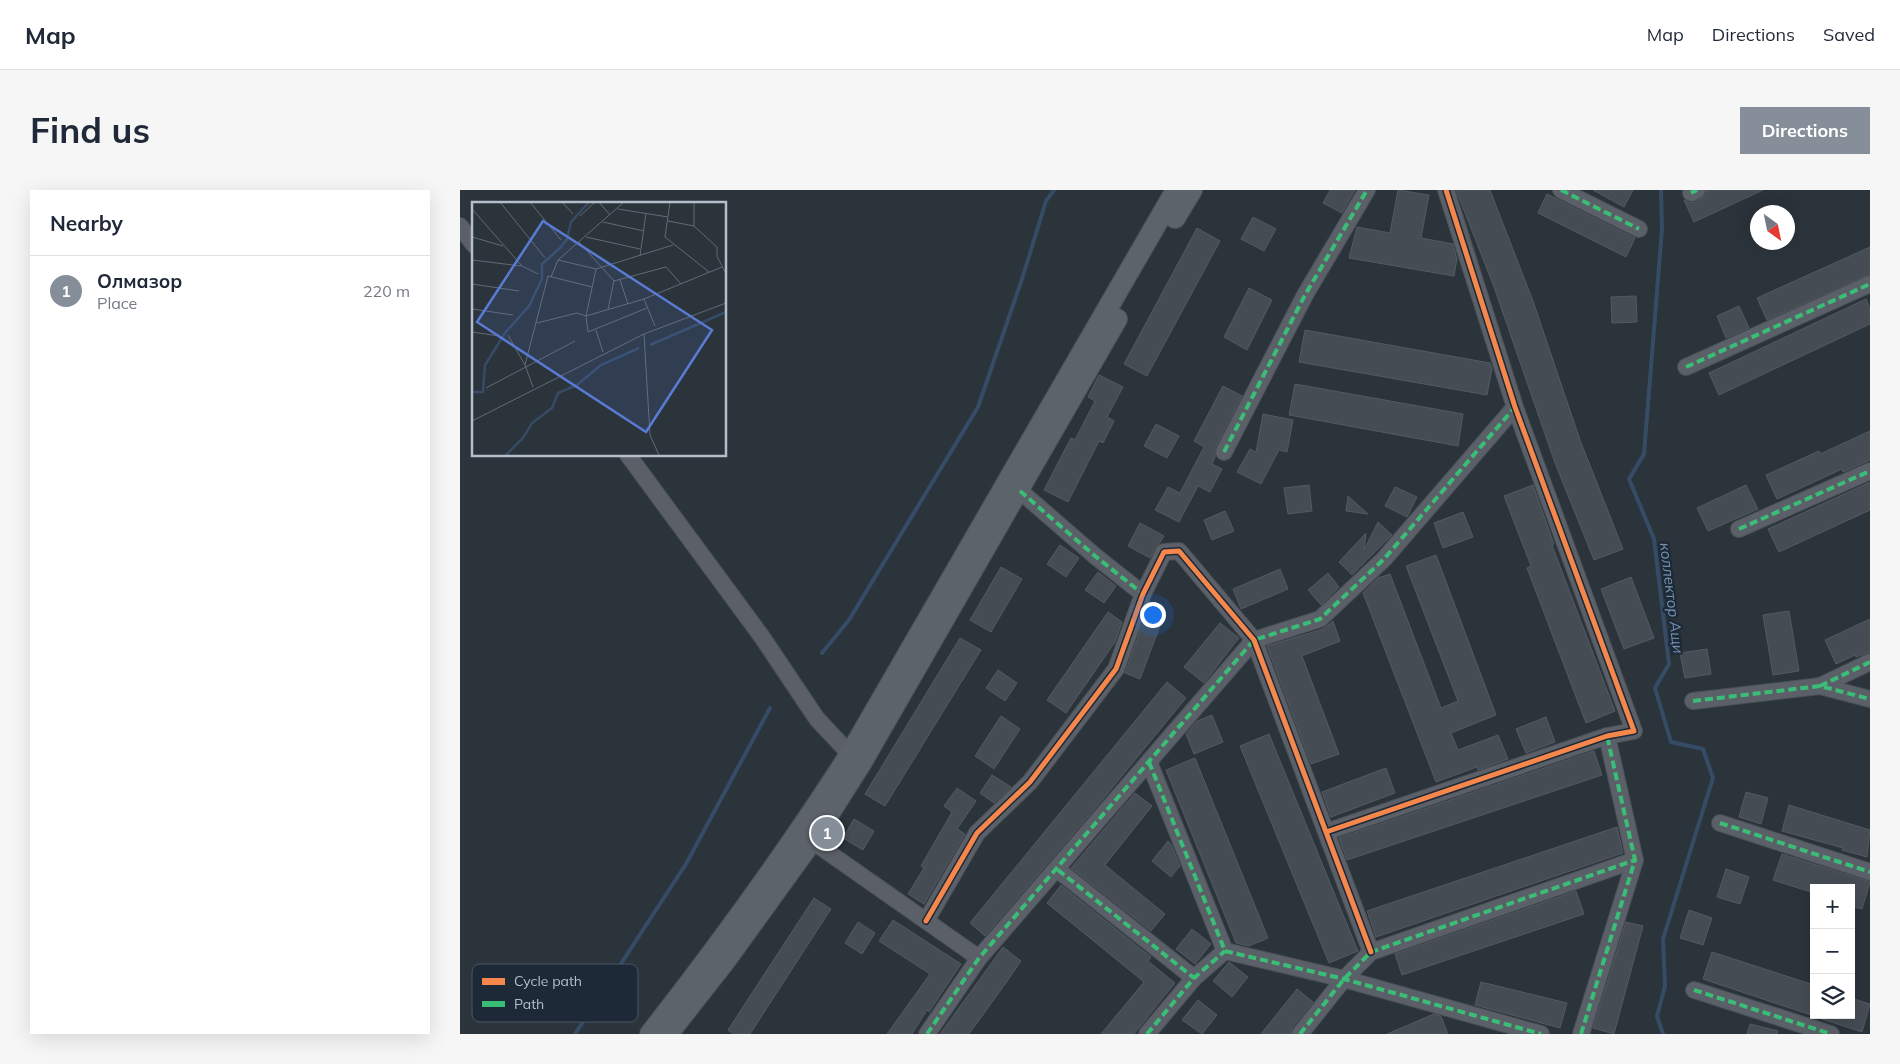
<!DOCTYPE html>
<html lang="en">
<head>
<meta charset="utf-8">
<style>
  body { margin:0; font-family:Mulish,sans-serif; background:#f6f6f7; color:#1f2937 }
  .controls { position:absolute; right:15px; bottom:15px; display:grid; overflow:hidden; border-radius:0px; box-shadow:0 5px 20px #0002 }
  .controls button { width:45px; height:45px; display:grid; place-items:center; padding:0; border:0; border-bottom:1px solid #e0e1e3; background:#fff; color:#1f2937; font:25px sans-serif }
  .compass { position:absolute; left:1290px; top:15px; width:45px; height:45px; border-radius:50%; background:#fff; box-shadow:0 5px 20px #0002; rotate:147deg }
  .you { position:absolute; left:692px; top:424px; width:18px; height:18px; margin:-12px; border:4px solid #fff; border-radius:50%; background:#1a73e8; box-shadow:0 0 0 8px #1a73e833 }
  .badge { display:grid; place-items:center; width:32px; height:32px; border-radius:50%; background:#858e99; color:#fff; font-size:16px; font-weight:700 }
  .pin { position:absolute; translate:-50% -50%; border:2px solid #fff; box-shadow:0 1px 5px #0006 }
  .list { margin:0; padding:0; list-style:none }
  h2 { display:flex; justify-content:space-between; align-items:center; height:65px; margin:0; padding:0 20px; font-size:21px }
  h2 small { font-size:16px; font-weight:400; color:#747a83 }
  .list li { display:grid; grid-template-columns:32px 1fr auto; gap:15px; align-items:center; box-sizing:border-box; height:70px; padding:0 20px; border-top:1px solid #e0e1e3 }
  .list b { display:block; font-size:19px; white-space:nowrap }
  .list p { margin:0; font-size:16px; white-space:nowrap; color:#747a83 }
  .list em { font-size:16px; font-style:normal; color:#747a83 }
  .icon { flex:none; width:28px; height:28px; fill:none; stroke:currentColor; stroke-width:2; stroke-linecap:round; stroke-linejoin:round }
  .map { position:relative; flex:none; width:1410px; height:844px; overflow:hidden; border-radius:0px }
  header { display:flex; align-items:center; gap:30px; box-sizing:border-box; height:70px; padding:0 25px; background:#fff; border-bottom:1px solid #e0e1e3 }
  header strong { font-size:24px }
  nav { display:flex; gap:28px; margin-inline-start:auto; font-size:18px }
  .intro { display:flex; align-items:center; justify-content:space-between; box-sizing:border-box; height:120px; padding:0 30px }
  h1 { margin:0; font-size:35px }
  .button { padding:12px 22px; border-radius:0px; background:#858e99; color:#fff; font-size:18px; font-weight:700 }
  main { display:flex; gap:30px; padding:0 30px }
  aside { flex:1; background:#fff; border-radius:0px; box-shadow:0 5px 20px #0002 }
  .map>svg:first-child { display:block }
</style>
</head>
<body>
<header>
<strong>Map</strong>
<nav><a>Map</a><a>Directions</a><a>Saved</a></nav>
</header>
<div class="intro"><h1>Find us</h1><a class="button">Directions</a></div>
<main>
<aside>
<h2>Nearby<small></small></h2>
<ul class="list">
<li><span class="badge">1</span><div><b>Олмазор</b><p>Place</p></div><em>220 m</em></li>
</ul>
</aside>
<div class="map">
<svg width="1410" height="844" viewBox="0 0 1410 844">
  <rect width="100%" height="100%" fill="#2b333b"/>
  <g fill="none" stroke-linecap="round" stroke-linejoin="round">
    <!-- stream -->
    <path stroke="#364c66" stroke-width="4" d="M 1201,0 L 1202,39 L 1184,264 L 1169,289 L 1194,349 L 1209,474 L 1195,498 L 1211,552 L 1243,559 L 1253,588 L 1203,749 L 1205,796 L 1197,826 L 1203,844
      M 362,463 L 389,430 L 518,217 L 563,86 L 586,11 L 594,0
      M 115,844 L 226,674 L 310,518"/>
  </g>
  <!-- building -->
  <path fill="#454c53" stroke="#535a63" d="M 870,0 L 895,0 L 882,23 L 863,13 Z
    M 938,0 L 969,5 L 961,48 L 993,54 L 997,69 L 994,86 L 889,68 L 897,37 L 930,43 Z
    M 996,0 L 1030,0 L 1073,111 L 1120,250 L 1163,359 L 1134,370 L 1095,273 L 1034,97 Z
    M 1133,0 L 1173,0 L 1164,17 Z
    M 1247,0 L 1303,0 L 1234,32 L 1224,10 L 1230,13 L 1235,12 L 1245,6 Z
    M 1087,4 L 1175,48 L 1166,67 L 1078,23 Z
    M 793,27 L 816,39 L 804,61 L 781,49 Z
    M 737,38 L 760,51 L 687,186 L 664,174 Z
    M 1410,57 L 1410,84 L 1307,130 L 1297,108 Z
    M 789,98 L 812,110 L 787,160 L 764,147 Z
    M 1176,106 L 1177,132 L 1152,133 L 1151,107 Z
    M 1406,109 L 1410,118 L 1410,134 L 1259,205 L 1249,183 Z
    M 1279,116 L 1289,138 L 1266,148 L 1257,126 Z
    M 845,140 L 1030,173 L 1032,178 L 1027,205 L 839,172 Z
    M 639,185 L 663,197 L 647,227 L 654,231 L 643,253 L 639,251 L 608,312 L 584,300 L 611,248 L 615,250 L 635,211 L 628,207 Z
    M 835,194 L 1003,224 L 998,256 L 829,225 Z
    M 763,196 L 782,206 L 755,258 L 755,267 L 752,274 L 762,279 L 750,302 L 738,296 L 719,332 L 695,320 L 708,297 L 720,303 L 744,257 L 734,251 Z
    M 803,224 L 833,230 L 827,262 L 819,260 L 801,294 L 777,282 L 790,259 L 796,262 Z
    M 696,234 L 719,246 L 707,268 L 684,256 Z
    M 1410,241 L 1410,270 L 1383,282 L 1382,279 L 1317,309 L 1306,285 L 1359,261 L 1360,264 Z
    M 1410,292 L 1410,320 L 1319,362 L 1308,339 Z
    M 849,295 L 852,321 L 828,324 L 824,298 Z
    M 1073,295 L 1094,354 L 1092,355 L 1155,521 L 1126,533 L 1067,378 L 1071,376 L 1044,306 Z
    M 1286,295 L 1298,319 L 1248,341 L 1237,318 Z
    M 935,297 L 957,307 L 947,327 L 925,316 Z
    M 888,306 L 908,324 L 886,321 Z
    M 765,321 L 774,341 L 752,350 L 744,330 Z
    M 1003,322 L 1013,347 L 983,358 L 974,333 Z
    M 918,332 L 932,345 L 892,385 L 879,372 L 906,343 L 904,360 Z
    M 680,333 L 704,346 L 690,368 L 668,356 Z
    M 600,355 L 619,368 L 606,387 L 587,374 Z
    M 976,365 L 1036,525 L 991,543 L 998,560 L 1038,545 L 1048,569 L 1018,580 L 1017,577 L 976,592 L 903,403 L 918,388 L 930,384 L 981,518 L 998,511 L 946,376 Z
    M 541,377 L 562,389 L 531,442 L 510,430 Z
    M 820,379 L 828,399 L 781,419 L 773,399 Z
    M 638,382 L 656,396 L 644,413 L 625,400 Z
    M 868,383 L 879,397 L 861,415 L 848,400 Z
    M 1171,387 L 1194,448 L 1164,459 L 1141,399 Z
    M 1329,421 L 1339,481 L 1313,485 L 1303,425 Z
    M 648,422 L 662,432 L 655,452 L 606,523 L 587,510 Z
    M 686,424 L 702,430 L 680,489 L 665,483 Z
    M 1410,429 L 1410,462 L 1396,467 L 1395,465 L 1376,474 L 1365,450 Z
    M 873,431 L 880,451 L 842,466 L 879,564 L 851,574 L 807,456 L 863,439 Z
    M 760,433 L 779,448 L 744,493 L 724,477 Z
    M 500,448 L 521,460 L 425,616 L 405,604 Z
    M 1247,459 L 1251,484 L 1225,488 L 1220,463 Z
    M 538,480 L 557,493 L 545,511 L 526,498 Z
    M 707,492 L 726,508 L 634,620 L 525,746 L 510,733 Z
    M 752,525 L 763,552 L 734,564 L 726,544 L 737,531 Z
    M 541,526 L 560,539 L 534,579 L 515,566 Z
    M 1086,527 L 1095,552 L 1066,563 L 1056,539 Z
    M 809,544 L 898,761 L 869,773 L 780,556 Z
    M 1134,561 L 1142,585 L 887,670 L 879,648 Z
    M 735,568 L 808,748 L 789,756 L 776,753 L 706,580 Z
    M 926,578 L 935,603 L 871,627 L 862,602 Z
    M 532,585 L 551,597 L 534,613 L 520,603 Z
    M 497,598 L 516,611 L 497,639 L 505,644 L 464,714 L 448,704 L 464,678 L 461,676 L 492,622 L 484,616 Z
    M 1286,602 L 1308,608 L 1301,634 L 1279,627 Z
    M 675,603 L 692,616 L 645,675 L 705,724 L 691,741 L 611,678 Z
    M 1329,615 L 1410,640 L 1407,667 L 1382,660 L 1383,658 L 1322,641 Z
    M 394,629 L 414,641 L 403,660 L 383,648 Z
    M 1157,637 L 1163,663 L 916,747 L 907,721 Z
    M 708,651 L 711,654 L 720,676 L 711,687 L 692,671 Z
    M 1322,664 L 1410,692 L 1402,719 L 1391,716 L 1391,698 L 1354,698 L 1354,703 L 1313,690 Z
    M 1266,679 L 1289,687 L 1280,714 L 1257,707 Z
    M 601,695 L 691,767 L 688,771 L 715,793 L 674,844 L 641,844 L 684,792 L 587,713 Z
    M 1116,701 L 1124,724 L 942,785 L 935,764 Z
    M 354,708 L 371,719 L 290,844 L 273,844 L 268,840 Z
    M 1229,720 L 1252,728 L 1243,755 L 1220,748 Z
    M 433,730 L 501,774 L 469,822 L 467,820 L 452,844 L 427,844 L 470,784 L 419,751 Z
    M 398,732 L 415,743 L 402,764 L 385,753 Z
    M 1166,732 L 1183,736 L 1154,844 L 1133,838 Z
    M 732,739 L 751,754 L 735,774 L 716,759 Z
    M 543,757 L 561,771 L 548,790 L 509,844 L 480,844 Z
    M 1252,762 L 1354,795 L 1354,826 L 1243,789 Z
    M 769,772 L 788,787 L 772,807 L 753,791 Z
    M 1021,792 L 1107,813 L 1100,838 L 1015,815 Z
    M 837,799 L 853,812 L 832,838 L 830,844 L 801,844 Z
    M 1391,808 L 1410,814 L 1402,842 L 1356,827 L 1357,825 L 1391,825 Z
    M 738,810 L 757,825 L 742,844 L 722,830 Z
    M 974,824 L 981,826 L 988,844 L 927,844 Z
    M 1290,834 L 1318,841 L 1317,844 L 1287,844 Z"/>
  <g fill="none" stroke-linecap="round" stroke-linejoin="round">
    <!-- minor casing -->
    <g stroke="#494f55" stroke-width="18">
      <path id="minor" d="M 1101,0 L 1179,39
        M 1231,3 L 1237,0
        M 0,36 L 14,55
        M 1226,177 L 1410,94
        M 764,262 L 845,105 L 907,0
        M 168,265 L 302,447 L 357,529 L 390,564
        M 560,301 L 635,366 L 683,404
        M 1279,339 L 1410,281
        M 1360,496 L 1410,472
        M 1233,511 L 1360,496 L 1410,509
        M 689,572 L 765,761
        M 1260,633 L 1410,682
        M 866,642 L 1147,546 L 1174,541 L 1055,217 L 986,0
        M 352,651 L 519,768
        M 598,680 L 734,788
        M 466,731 L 517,643 L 570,592 L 656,479 L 683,404 L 704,362 L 719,361 L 794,450 L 911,762
        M 765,761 L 884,789 L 1081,844
        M 1234,800 L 1371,844
        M 467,844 L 519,768 L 794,450 L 860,429 L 924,369 L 1055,217
        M 687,844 L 734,788 L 765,761
        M 840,844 L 884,789 L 911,762 L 1175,670
        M 1121,844 L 1175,670 L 1147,546"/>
    </g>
    <!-- major casing -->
    <g stroke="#494f58" stroke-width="22">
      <path id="major" d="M 715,28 L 732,0
        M 190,844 C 261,753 328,661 390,564 L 716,0
        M 208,844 L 266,770 L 352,651 L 402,572 L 657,129"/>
    </g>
    <!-- minor -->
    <use href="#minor" stroke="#5b6068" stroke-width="16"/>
    <!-- major -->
    <use href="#major" stroke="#5d636a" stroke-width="20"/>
    <!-- quiet -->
    <path stroke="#3abd76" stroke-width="4" stroke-dasharray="8 4" stroke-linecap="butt" d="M 1101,0 L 1179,39
      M 1231,3 L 1237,0
      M 1226,177 L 1410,94
      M 764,262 L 845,105 L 907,0
      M 560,301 L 635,366 L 683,404
      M 1279,339 L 1410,281
      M 1360,496 L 1410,472
      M 1233,511 L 1360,496 L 1410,509
      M 689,572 L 765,761
      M 1260,633 L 1410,682
      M 598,680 L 734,788
      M 765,761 L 884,789 L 1081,844
      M 1234,800 L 1371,844
      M 467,844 L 519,768 L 794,450 L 860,429 L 924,369 L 1055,217
      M 687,844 L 734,788 L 765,761
      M 840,844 L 884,789 L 911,762 L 1175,670
      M 1121,844 L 1175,670 L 1147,546"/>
    <!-- cycleway casing -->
    <g stroke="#1d2937" stroke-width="8">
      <path id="cycleway" d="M 866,642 L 1147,546 L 1174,541 L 1055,217 L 986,0
        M 466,731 L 517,643 L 570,592 L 656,479 L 683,404 L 704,362 L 719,361 L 794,450 L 911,762"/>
    </g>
    <!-- cycleway -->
    <use href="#cycleway" stroke="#f5874c" stroke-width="5"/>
  </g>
  <g text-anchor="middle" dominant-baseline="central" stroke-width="4.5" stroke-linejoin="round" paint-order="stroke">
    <!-- water labels -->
    <g font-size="15" font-style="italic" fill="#7392b0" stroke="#1d2937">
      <text transform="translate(1212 408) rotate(83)">коллектор Ащи</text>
    </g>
  </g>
  <!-- overview -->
  <g transform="translate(12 12)">
    <rect width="254" height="254" fill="#2b333b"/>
    <path fill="none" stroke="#364c66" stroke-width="2.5" d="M 178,143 L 254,110M 0,190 L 11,190 L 13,163 L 33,131 L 57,104 L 70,77 L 70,62 L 88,46 L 95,37 L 99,20 L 117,0M 34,253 L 51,236 L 60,221 L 80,206 L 86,191 L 105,183 L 129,163 L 167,146"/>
    <path fill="none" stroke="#626b75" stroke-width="1" d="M 28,0 L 73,56M 58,0 L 89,38M 90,0 L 101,12M 127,0 L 138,13M 198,0 L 193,35 L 237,70M 222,0 L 222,24 L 245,45M 0,7 L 50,64 L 66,72M 146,7 L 196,15M 108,14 L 123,0M 196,19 L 222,24M 131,20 L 172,29M 0,35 L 31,44M 114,35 L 168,47M 107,40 L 142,79M 245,45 L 245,54 L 254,72M 168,54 L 174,11M 0,58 L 49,64M 86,58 L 124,67 L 201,43M 124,67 L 114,114 L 116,130 L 175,106M 79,75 L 86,58 L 152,0M 148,78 L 156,102M 142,79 L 194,65 L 209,82M 0,82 L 47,89M 172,97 L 183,124M 0,107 L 41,113M 136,107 L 142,79M 65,121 L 105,111 L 114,114 L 172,97 L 250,65M 124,128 L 131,150M 0,130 L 27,134M 172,132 L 178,233 L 187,253M 36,133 L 53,163M 61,185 L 53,163 L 76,74 L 120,85M 14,186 L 103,139M 0,219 L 172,132 L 254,101"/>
    <path fill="#5a7bd3" fill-opacity="0.15" stroke="#5a7bd3" stroke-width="2.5" d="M 71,19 L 240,128 L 174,230 L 5,120 Z"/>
    <rect width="254" height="254" fill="none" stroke="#b5bfcc" stroke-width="2.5"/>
  </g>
  <!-- legend -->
  <rect x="12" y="774" width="166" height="58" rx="8" fill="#1d2937" stroke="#4b5664" stroke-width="1"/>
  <rect x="22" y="788" width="23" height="7" fill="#f5874c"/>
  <rect x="22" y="811" width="23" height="6" fill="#3abd76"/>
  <g font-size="14" fill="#b5bfcc">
    <text x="54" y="796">Cycle path</text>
    <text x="54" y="819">Path</text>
  </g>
</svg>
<div class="controls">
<button>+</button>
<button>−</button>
<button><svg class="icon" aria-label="layers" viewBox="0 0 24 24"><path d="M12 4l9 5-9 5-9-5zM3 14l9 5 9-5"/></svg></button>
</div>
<svg class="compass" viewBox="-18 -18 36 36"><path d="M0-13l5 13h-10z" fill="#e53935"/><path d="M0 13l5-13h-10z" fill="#747a83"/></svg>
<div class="you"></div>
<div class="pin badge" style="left:367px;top:643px">1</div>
</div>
</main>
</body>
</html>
